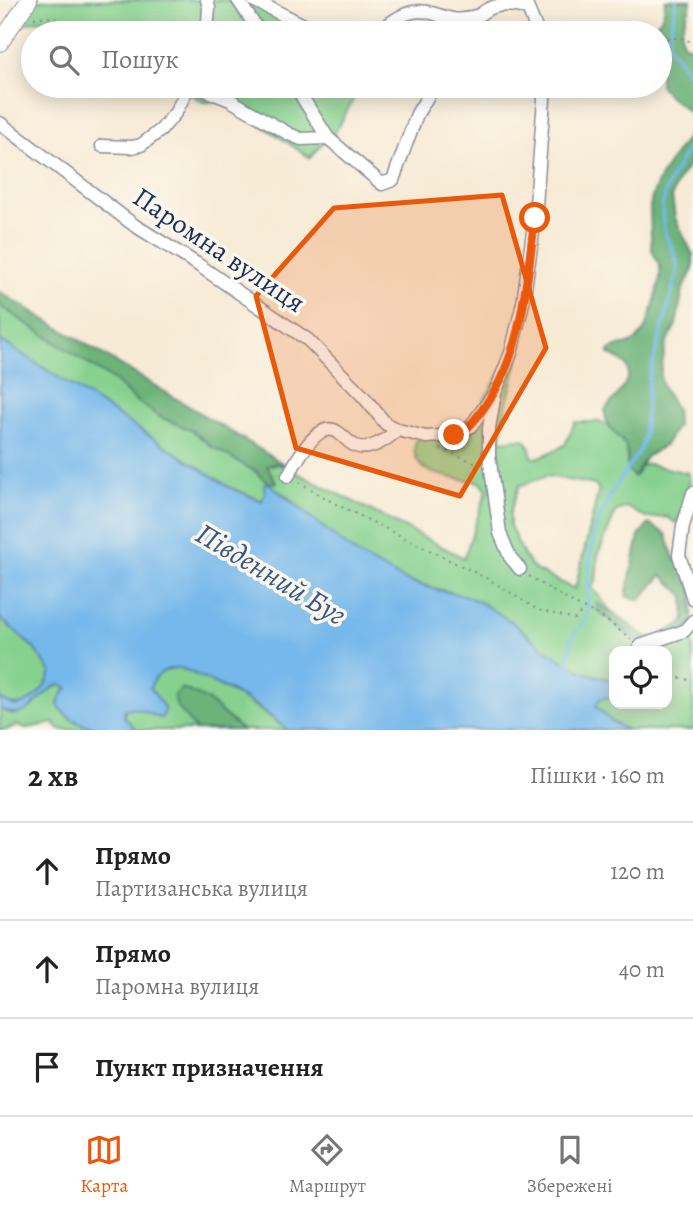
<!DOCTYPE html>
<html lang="uk">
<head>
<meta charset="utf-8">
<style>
  body { margin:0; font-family:Alegreya,serif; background:#f2f2f2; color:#222 }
  .controls { position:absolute; right:21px; bottom:21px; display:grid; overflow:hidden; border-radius:14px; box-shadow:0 4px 18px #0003 }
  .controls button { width:63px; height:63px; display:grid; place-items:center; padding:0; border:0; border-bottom:2px solid #e0e0e0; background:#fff; color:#222; font:35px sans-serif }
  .stop { position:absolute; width:21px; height:21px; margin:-16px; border:5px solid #ea580c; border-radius:50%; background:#fff }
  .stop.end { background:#ea580c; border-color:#fff; box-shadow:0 2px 7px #0008 }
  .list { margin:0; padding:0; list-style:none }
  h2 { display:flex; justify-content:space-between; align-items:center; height:91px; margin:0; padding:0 28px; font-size:30px }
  h2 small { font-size:23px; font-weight:400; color:#767676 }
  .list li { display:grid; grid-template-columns:46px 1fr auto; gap:21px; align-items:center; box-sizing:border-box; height:98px; padding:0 28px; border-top:2px solid #e0e0e0 }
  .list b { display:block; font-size:26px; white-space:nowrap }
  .list p { margin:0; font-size:23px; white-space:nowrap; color:#767676 }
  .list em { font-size:23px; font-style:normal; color:#767676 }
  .icon { flex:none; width:38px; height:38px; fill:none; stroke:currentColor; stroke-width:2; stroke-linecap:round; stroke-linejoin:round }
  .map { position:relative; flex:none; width:693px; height:730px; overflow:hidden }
  .search { position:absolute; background:#fff; box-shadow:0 4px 18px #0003; left:21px; right:21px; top:21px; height:77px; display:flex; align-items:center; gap:18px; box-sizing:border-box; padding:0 24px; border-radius:38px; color:#767676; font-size:26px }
  .sheet { height:385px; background:#fff }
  nav { display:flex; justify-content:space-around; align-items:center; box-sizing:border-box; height:98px; border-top:2px solid #e0e0e0; background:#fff; font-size:19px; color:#767676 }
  nav a { display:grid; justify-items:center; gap:4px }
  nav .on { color:#ea580c }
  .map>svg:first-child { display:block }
</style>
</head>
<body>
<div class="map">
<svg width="693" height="730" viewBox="0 0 693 730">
  <rect width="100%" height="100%" fill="#fbf7ec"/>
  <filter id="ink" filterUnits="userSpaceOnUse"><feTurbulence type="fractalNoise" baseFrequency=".0143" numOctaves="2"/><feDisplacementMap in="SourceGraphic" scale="14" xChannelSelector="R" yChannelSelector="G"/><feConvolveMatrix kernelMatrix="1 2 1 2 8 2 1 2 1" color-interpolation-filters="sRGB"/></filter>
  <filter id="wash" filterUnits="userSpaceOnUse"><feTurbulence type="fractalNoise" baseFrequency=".00686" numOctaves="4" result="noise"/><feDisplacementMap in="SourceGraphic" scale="28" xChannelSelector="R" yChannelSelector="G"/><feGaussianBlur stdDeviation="1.57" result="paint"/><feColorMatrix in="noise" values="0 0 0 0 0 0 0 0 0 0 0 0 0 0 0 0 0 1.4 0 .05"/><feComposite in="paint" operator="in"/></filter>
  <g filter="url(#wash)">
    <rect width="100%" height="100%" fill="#f7ebd6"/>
    <!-- green -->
    <path fill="#86d18e" stroke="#508076" stroke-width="2" fill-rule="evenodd" d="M 34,0 L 259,0 L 317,29 L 343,33 L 83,33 C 60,18 37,13 15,31 Z
      M 178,86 L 361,86 L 332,138 L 323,142 L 310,158 L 227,101 L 203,102 Z
      M 0,306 L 114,380 L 135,400 L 160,417 L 192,430 L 211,446 L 256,472 L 267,482 L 276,482 L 266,466 C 276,463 286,463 293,471 L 464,558 L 487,490 L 480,482 C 455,478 405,477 416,440 L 461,437 L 516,348 L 522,344 L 507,403 L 500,441 C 520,441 527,430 532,457 L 537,458 L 545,455 L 565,445 L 575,422 L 600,422 L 609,426 L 626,446 L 628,471 L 637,474 L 640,466 L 648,464 L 688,473 C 693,486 684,511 676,523 L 667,517 L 646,518 L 627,507 L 616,511 L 598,555 L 596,582 L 592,587 L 609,609 L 649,640 L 680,625 L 690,616 L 693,578 L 693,730 L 627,730 L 611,721 L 596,706 L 600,699 L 614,696 L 614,704 L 667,704 L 667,651 L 614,651 L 614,681 L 583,672 L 560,659 L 453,593 L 405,580 L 380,568 L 345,547 L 283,493 L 265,493 L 263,501 L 231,488 L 0,340 ZM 547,476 L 595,485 L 599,489 L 575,589 L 535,570 L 524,556 L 510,526 L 510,512 L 519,486 Z
      M 0,618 L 33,647 L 51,672 C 46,695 21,714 0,699 Z
      M 172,667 L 181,668 C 222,685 252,703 288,730 L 242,730 L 206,699 L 177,706 L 196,730 L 137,730 L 124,717 L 125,709 C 137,706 149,712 160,717 L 161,703 L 149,687 L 158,674 Z
      M 61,684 L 68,688 L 61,696 L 58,704 C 64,719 83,726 98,730 L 60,730 L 54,723 L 26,728 L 16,725 L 6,730 L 0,730 L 0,709 L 13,715 L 30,708 L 50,689 Z"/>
    <!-- forest -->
    <path fill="#6cb379" stroke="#44716c" stroke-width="2" d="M 665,0 L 691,0 C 690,16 677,26 683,43 L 693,48 L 693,159 L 679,179 L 672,196 L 675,218 L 693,255 L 693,269 L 683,289 L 676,325 L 666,344 L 660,376 L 663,388 L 676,409 L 677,426 L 665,445 L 646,457 L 634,477 C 624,468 629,461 627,450 C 625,436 604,432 605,410 C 613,400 633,381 627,367 C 625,361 614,357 609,354 L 609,351 C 620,341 628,350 641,335 C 649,325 662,281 660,268 C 659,261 653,255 652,249 C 651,246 650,210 650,206 C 654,180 677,153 691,131 L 691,117 L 689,112 L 669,96 L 660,85 L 660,33 L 637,33 C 655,24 665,23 665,0 Z
      M 0,292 L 289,467 L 275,463 L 267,466 L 276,483 L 267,482 L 256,472 L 211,446 L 192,430 L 160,417 L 135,400 L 113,380 L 0,306 Z
      M 649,524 L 666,534 L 674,558 L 689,570 L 693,569 L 693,621 L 665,651 L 650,651 L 597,610 L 597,603 L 647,637 L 661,637 L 685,621 L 684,596 L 662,575 L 640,600 L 626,596 L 639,536 Z
      M 182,688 L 206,699 L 242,730 L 196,730 L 177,706 L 174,696 Z"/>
    <!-- water -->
    <path fill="#76b8eb" stroke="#4874a4" stroke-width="2" d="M 0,340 L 231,488 L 262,501 L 265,493 L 264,485 L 267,482 L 359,556 L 405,580 L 437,590 L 466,596 L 481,603 L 512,622 L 546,650 L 560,659 L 583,672 L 614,681 L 614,696 L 600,699 L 596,706 L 611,721 L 627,730 L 288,730 L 259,707 L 227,689 L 181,668 C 165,667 157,674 150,687 L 165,709 L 163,716 L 160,718 L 142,710 L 131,708 L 125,709 L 124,717 L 137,730 C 111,730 71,730 58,704 L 61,696 L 68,688 L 61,684 C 34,693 33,725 0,709 L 0,699 L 15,706 C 31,704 47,688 51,672 L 33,647 L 0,618 Z"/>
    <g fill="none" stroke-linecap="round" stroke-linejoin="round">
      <!-- stream -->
      <path stroke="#76b8eb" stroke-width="3.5" d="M 676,0 L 668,45 L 693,79
        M 567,668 L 572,637 L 587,618 L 590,558 L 596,526 L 611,494 L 641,448 L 644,438 L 649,378 L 678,270 C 678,253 667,244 664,228 C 656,193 677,169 693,140"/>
    </g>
  </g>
  <g filter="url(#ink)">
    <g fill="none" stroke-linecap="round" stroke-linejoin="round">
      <!-- minor casing -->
      <g stroke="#898d9a" stroke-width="15">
        <path id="minor" d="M 207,0 L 209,8 L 207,33
          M 238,0 L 260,33
          M 253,0 L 320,33
          M 526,4 L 538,33
          M 375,33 C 386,27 397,16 409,13 C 435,5 447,28 475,16
          M 465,33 C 481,7 497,0 528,9
          M 195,86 L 230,100 L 289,134 L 301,139 L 328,138
          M 295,86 L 328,138 L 382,184 L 393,180 L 417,114 L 434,86
          M 0,123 L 134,225 L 197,264 L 308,340 L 363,396 L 386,424 L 398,430 L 426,437 L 454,435 L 470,427 L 495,393
          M 102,146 L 132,147 L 141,145 L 161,130 L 176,112 L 189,86
          M 288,476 C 295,463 317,421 336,431 C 345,436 349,445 359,447 C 373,450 388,438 398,430
          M 693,493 L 683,526 L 679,555 L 693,599
          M 520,569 L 510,557 L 500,533 L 489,455 L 489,428 L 495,393 L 511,353 L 523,303 L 535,218 L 545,86
          M 640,646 L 684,631 L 693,621"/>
      </g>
      <!-- tertiary casing -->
      <g stroke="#898d9a" stroke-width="18">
        <path id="tertiary" d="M 0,43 L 29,0"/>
      </g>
      <!-- path -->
      <path stroke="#898d9a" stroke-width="2" stroke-dasharray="2 5" stroke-linecap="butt" d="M 34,18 C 54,13 71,25 89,33
        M 550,29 L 591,33
        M 660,38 L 678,38 L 693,42
        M 440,449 L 477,463
        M 251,464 L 278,473
        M 299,482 L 334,503 L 490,580 L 538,610 L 575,619 L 585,608
        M 529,576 L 574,604 L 599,615 L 631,639
        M 667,672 L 672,676 L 693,681"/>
      <!-- minor -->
      <use href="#minor" stroke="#fff" stroke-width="12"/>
      <!-- tertiary -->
      <use href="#tertiary" stroke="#fff" stroke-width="16"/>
    </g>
  </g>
  <g fill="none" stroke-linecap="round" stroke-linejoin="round" filter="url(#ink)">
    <!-- route -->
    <path stroke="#ea580c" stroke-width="9" d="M 454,435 C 469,429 476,419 485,406 C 524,352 526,281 535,218"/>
  </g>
  <!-- marked area -->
  <path fill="#e8590c" fill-opacity="0.2" stroke="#e8590c" stroke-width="5" stroke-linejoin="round" d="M 502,195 L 546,348 L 460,496 L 296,448 L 256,296 L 334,208 Z"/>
  <g text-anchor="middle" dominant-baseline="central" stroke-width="7" stroke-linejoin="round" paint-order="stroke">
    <!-- street labels -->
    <g font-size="28" fill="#1b2f5e" stroke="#fbf7ec">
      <text transform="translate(219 250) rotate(34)">Паромна вулиця</text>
    </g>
    <!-- water labels -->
    <g font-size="30" font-style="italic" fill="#365888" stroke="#fbf7ec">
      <text transform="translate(271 574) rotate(31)">Південний Буг</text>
    </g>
  </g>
</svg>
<div class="controls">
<button><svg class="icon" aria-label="locate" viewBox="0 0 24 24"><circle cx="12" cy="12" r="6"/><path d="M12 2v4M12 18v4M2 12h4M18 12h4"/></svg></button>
</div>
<div class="stop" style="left:535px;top:218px"></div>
<div class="stop end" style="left:454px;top:435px"></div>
<div class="search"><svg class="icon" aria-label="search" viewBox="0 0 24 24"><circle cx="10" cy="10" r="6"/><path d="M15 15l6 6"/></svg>Пошук</div>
</div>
<section class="sheet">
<h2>2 хв<small>Пішки · 160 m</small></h2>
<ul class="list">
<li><svg class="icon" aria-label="ahead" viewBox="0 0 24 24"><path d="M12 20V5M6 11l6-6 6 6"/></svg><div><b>Прямо</b><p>Партизанська вулиця</p></div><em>120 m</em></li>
<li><svg class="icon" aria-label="ahead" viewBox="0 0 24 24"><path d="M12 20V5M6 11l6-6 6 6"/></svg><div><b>Прямо</b><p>Паромна вулиця</p></div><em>40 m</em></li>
<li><svg class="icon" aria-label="arrive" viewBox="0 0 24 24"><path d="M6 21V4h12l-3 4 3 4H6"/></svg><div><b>Пункт призначення</b></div></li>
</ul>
</section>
<nav>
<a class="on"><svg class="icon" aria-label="map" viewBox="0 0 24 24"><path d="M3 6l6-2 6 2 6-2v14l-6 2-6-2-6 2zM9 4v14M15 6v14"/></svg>Карта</a>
<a><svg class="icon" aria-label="directions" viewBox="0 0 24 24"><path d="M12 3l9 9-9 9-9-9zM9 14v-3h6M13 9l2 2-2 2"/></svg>Маршрут</a>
<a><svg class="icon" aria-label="saved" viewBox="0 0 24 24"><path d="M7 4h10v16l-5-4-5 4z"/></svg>Збережені</a>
</nav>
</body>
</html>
